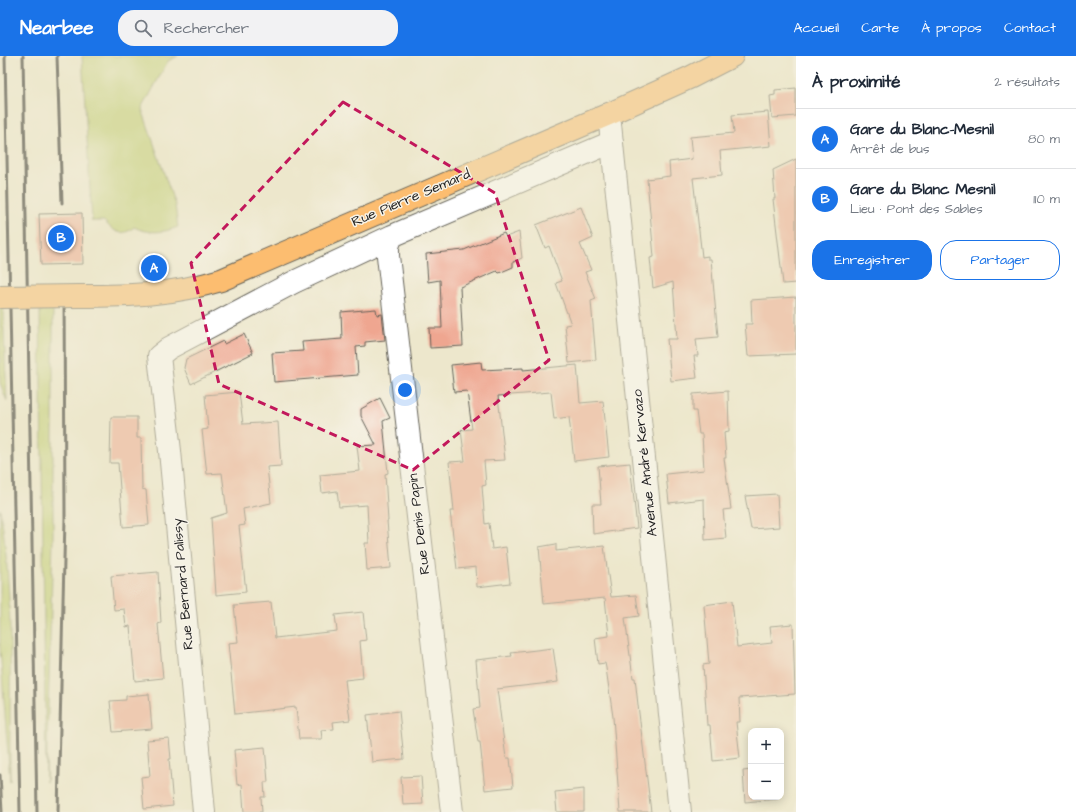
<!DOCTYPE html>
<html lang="fr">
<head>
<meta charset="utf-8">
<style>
  body { margin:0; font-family:"Architects Daughter",sans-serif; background:#f2f2f3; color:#1f2937 }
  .controls { position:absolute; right:12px; bottom:12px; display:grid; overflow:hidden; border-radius:8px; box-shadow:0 2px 10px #0003 }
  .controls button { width:36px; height:36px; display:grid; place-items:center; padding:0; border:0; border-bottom:1px solid #e0e1e3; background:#fff; color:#1f2937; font:20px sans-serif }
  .you { position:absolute; left:405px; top:334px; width:14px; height:14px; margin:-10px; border:3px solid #fff; border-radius:50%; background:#1a73e8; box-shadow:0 0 0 6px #1a73e833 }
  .badge { display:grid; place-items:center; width:26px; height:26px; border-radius:50%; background:#1a73e8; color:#fff; font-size:13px; font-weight:700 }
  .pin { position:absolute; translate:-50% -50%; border:2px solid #fff; box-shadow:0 1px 4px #0006 }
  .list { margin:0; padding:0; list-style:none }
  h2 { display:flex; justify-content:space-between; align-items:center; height:52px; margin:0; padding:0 16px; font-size:17px }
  h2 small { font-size:13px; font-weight:400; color:#747a83 }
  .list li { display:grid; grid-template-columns:26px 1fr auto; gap:12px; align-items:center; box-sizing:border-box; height:60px; padding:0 16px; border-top:1px solid #e0e1e3 }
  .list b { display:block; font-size:15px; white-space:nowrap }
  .list p { margin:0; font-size:13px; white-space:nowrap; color:#747a83 }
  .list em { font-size:13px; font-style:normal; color:#747a83 }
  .actions { display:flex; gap:8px; padding:12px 16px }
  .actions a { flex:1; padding:9px 0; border:1px solid #1a73e8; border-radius:16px; text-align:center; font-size:14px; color:#1a73e8 }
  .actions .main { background:#1a73e8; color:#fff }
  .icon { flex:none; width:22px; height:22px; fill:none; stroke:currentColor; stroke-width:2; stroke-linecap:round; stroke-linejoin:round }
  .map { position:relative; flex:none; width:796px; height:756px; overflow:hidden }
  header { display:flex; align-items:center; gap:24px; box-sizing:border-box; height:56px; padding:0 20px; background:#1a73e8; color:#fff }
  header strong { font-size:19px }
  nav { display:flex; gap:22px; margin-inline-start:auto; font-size:14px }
  .search { width:280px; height:36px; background:#f2f2f3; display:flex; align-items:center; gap:10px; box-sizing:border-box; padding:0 14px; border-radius:16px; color:#747a83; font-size:15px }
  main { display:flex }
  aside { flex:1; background:#fff }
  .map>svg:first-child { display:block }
</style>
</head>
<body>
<header>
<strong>Nearbee</strong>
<div class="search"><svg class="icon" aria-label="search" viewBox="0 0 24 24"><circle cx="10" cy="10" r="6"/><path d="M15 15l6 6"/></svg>Rechercher</div>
<nav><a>Accueil</a><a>Carte</a><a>À propos</a><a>Contact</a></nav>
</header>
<main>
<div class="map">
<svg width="796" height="756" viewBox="0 0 796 756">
  <rect width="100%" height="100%" fill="#f7f3e8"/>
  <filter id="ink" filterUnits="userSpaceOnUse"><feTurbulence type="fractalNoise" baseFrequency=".025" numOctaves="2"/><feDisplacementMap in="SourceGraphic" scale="8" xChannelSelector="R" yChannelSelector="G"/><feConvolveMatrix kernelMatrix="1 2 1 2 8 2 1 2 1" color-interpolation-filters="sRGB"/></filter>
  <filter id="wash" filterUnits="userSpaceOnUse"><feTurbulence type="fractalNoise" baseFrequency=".012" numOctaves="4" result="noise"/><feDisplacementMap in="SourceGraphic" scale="16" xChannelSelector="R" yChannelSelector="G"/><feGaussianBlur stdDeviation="0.9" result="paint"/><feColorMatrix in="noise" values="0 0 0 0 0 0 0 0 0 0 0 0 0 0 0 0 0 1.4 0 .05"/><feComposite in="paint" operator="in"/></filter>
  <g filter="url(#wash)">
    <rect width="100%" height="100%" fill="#ede7cc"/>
    <!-- green -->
    <path fill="#becd6f" stroke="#6d7446" d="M 82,0 L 178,0 L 168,5 L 142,53 L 175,149 L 178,171 C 163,177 148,178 134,171 C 122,182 113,175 104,165 L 92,165 Z
      M 0,251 L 3,251 L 7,345 L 0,327 Z
      M 40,253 L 53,253 L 53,483 L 46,726 Z
      M 0,453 C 15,541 9,635 10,725 L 0,592 Z"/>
    <g id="blocks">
      <!-- building -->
      <path fill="#efa690" d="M 796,32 L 796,60 L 772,62 L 770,40 L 775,39 L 775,34 Z
        M 768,56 L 771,90 L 720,95 L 722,119 L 693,122 L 702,201 L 708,200 L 708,203 L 711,203 L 718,281 L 696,283 L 698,300 L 694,300 L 697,322 L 671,325 L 667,283 L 677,283 L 673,226 L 653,232 L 650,202 L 654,201 L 647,123 L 670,120 L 669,106 L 692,103 L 690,81 L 734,77 L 732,59 Z
        M 796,103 L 796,227 L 783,228 L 773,143 L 775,143 L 773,114 Z
        M 581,151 L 593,182 L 580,188 L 591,214 L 585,216 L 596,243 L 591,245 L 596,304 L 569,307 L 565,269 L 571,268 L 556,227 L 562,225 L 549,190 L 545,192 L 536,169 Z
        M 82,157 L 83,208 L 41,209 L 39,158 Z
        M 519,176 L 522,202 L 513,206 L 513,211 L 499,217 L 497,215 L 460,231 L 463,290 L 430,292 L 429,272 L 442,272 L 440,224 L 428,226 L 426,198 L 464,194 L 504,177 L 506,181 Z
        M 796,241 L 796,298 L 748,300 L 745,268 L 752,268 L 751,244 Z
        M 376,253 L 377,259 L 382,258 L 385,284 L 365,286 L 365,290 L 356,291 L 358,319 L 274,326 L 272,297 L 303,295 L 302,286 L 342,283 L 341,256 Z
        M 244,278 L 253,297 L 191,328 L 184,312 L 186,303 L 223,285 L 224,288 Z
        M 481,306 L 482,314 L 523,312 L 523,314 L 577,309 L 580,347 L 603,345 L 609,401 L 574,405 L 569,361 L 554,363 L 551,336 L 498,340 L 505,404 L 484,405 L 486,429 L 482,430 L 485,468 L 489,467 L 492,493 L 506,491 L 510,527 L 477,531 L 476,511 L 457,513 L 450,455 L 454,455 L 449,406 L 465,405 L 461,374 L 472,373 L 467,335 L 454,336 L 451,309 Z
        M 728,335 L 729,375 L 724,376 L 726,402 L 724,402 L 731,453 L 723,454 L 726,482 L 705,484 L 704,443 L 669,447 L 666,418 L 704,414 L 702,378 L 699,378 L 696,355 L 693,355 L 693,338 Z
        M 239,336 L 243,368 L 278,366 L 281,410 L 267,411 L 271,447 L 243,453 L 245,469 L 239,470 L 246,536 L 216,539 L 211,462 L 227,457 L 222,417 L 207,418 L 202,374 L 208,373 L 205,339 Z
        M 380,342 L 390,362 L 383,365 L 388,417 L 385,418 L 388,465 L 387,465 L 391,512 L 367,514 L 365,487 L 369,487 L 367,449 L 339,451 L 337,435 L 322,437 L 320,419 L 360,415 L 357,390 L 376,389 L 361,360 L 361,353 Z
        M 111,361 L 137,361 L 137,382 L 141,382 L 142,433 L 146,434 L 149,469 L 123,471 L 118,407 L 110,407 Z
        M 630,407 L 637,472 L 593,478 L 592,448 L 601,448 L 598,410 Z
        M 777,438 L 779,471 L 751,473 L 745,440 Z
        M 556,488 L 556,495 L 604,490 L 611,541 L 636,539 L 639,560 L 625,562 L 633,622 L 635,622 L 638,649 L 651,756 L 620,756 L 613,661 L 606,612 L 605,607 L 598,608 L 595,582 L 609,580 L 605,542 L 544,548 L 539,491 Z
        M 158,516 L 161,567 L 158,568 L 163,622 L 135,625 L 130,570 L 126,571 L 124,553 L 114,554 L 111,520 Z
        M 732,545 L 737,591 L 772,587 L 770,570 L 793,568 L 795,638 L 739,642 L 740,666 L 736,666 L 740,702 L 713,705 L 710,669 L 707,669 L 703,609 L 709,608 L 704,549 Z
        M 271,546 L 275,582 L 337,575 L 335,559 L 363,556 L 366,584 L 360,585 L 363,622 L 345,624 L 350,664 L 333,666 L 334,673 L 321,674 L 322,683 L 299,683 L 296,651 L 235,658 L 228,587 L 238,586 L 234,549 Z
        M 553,592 L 558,626 L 497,633 L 506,702 L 510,702 L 513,731 L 485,734 L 480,686 L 478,686 L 473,653 L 480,652 L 476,604 L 512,600 L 511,597 Z
        M 149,638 L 152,673 L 113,676 L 110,645 L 126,644 L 126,640 Z
        M 399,655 L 404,703 L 372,706 L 367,659 Z
        M 169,682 L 171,703 L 169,703 L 173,750 L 144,753 L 141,721 L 150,720 L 147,684 Z
        M 265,691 L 268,726 L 264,726 L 265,741 L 261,741 L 262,756 L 244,756 L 242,728 L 237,729 L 234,694 Z
        M 751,714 L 751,741 L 778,741 L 778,743 L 745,746 L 743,715 Z
        M 421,720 L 423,748 L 403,749 L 401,721 Z
        M 584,733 L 584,756 L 557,756 L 555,736 Z"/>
    </g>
  </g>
  <g filter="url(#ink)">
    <use href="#blocks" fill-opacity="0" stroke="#65635a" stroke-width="1"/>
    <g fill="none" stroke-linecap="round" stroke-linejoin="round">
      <!-- minor casing -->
      <g stroke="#65635a" stroke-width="24">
        <path id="minor" d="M 609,58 L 680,756
          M 392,180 L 388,190 L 388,200 L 452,756
          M 204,756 L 170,395 L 159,300 L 169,292 L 294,226 L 392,180 L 612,86"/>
      </g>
      <!-- major casing -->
      <g stroke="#65635a" stroke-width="24">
        <path id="major" d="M 79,240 C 129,240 172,239 221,224 L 609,58 L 691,21 L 732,0"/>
      </g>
      <!-- minor -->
      <use href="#minor" stroke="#fff" stroke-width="22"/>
      <!-- major -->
      <use href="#major" stroke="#fcbd6f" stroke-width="22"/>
      <!-- rail -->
      <path stroke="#1c1c1c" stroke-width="3" d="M 5,0 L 20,756
        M 23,0 L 37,756
        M 57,0 L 62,147
        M 0,719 L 2,756
        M 58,756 L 65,462 L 64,231"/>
      <!-- major-bridge casing -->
      <g stroke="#65635a" stroke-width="24" stroke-linecap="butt">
        <path id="major-bridge" d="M 0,241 L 79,240"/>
      </g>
      <!-- major-bridge -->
      <use href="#major-bridge" stroke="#fcbd6f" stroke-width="22"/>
    </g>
  </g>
  <!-- marked area -->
  <path d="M0 0H796V756H0ZM 343,46 L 495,137 L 549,304 L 413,414 L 219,328 L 191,207 Z" fill="#ede7cc" fill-opacity=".55" fill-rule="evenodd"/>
  <path fill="none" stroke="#c2185b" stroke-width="3" stroke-dasharray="8 5" stroke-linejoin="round" d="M 343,46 L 495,137 L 549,304 L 413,414 L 219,328 L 191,207 Z"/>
  <g text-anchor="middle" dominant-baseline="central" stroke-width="3" stroke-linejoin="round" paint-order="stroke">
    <!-- street labels -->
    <g font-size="14" fill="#1c1c1c" stroke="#f7f3e8">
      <text transform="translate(411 142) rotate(-23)">Rue Pierre Semard</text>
      <text transform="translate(645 407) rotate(-96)">Avenue André Kervazo</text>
      <text transform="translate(419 468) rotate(-97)">Rue Denis Papin</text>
      <text transform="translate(183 528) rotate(-95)">Rue Bernard Palissy</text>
    </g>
  </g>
</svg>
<div class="controls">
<button>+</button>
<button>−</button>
</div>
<div class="you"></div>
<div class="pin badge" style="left:154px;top:212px">A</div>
<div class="pin badge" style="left:61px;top:182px">B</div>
</div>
<aside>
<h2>À proximité<small>2 résultats</small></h2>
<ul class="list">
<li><span class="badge">A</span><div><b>Gare du Blanc-Mesnil</b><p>Arrêt de bus</p></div><em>80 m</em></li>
<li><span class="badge">B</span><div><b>Gare du Blanc Mesnil</b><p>Lieu · Pont des Sables</p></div><em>110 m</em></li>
</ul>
<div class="actions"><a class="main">Enregistrer</a><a>Partager</a></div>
</aside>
</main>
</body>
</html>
